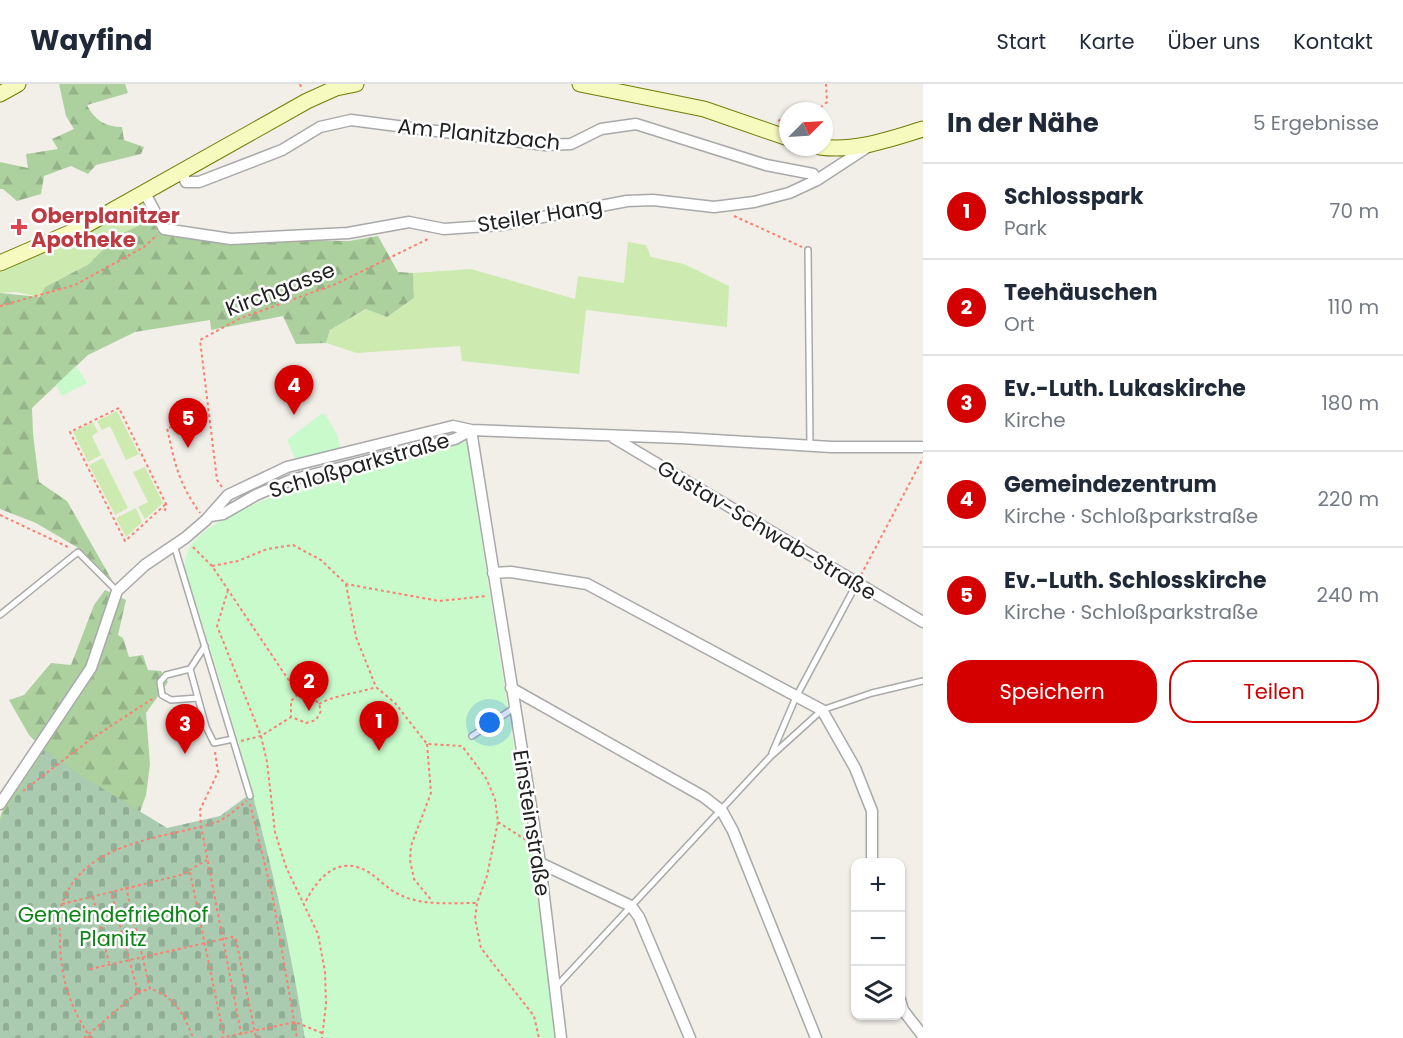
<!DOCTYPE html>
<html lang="de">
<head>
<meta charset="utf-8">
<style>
  body { margin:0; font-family:Poppins,sans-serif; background:#f2f2f3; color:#1f2937 }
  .controls { position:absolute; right:18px; bottom:18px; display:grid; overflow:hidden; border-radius:12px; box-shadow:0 2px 4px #0004 }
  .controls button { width:54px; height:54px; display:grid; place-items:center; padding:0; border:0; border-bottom:2px solid #e0e1e3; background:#fff; color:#1f2937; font:30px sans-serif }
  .compass { position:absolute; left:779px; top:18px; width:54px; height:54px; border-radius:50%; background:#fff; box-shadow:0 2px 4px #0004; rotate:66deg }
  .you { position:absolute; left:490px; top:639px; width:21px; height:21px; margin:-15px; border:4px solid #fff; border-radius:50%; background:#1a73e8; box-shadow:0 0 0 9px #1a73e833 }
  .badge { display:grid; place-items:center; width:39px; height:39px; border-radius:50%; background:#d40000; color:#fff; font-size:20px; font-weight:700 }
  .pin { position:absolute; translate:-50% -50px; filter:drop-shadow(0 2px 3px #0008) }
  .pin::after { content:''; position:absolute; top:32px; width:21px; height:18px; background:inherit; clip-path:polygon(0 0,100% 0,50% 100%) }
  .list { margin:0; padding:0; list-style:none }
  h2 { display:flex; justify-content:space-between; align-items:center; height:78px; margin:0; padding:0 24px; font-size:26px }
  h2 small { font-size:20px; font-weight:400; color:#747a83 }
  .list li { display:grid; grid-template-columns:39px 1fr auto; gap:18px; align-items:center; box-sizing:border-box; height:96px; padding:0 24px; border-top:2px solid #e0e1e3 }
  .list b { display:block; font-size:22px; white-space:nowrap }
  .list p { margin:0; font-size:20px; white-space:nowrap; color:#747a83 }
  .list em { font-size:20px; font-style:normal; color:#747a83 }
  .actions { display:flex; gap:12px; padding:18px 24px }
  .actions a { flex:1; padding:14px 0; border:2px solid #d40000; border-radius:24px; text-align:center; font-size:21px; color:#d40000 }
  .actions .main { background:#d40000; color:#fff }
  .icon { flex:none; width:33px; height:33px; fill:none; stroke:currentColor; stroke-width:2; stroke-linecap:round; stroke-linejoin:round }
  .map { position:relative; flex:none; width:923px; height:954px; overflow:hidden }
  header { display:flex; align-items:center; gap:36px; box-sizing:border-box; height:84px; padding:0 30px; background:#fff; border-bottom:2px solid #e0e1e3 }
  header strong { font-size:28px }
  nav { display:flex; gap:33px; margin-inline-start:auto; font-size:21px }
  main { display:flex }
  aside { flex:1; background:#fff }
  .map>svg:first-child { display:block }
</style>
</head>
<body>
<header>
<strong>Wayfind</strong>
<nav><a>Start</a><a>Karte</a><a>Über uns</a><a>Kontakt</a></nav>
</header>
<main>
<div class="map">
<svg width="923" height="954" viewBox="0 0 923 954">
  <defs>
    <pattern id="forest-firs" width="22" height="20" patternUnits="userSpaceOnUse" patternTransform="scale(1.5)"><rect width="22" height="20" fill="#add19e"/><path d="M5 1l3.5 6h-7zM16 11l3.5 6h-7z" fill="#95b388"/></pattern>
    <pattern id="cemetery-stones" width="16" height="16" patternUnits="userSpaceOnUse" patternTransform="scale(1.5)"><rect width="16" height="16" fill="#aacbaf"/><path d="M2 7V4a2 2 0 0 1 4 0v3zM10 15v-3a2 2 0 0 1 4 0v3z" fill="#92ae96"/></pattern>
  </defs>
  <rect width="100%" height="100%" fill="#f2efe9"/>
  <!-- grass -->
  <path fill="#cdebb0" d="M 145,119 L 152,135 L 115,153 L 89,180 L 45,203 L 40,213 L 16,208 L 0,209 L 0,185 L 67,157 Z
    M 628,158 L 646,161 L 651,173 L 684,180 L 729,202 L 727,243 L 586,226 L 579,290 L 462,277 L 460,262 L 357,269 L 326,259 L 330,246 L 367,225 L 387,233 L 414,214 L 413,189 L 471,185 L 575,215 L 578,192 L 624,199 Z
    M 117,327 L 139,370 L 126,376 L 110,342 L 102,346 L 97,337 Z
    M 93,338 L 98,348 L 92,352 L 101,371 L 88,378 L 73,348 Z
    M 103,374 L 128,424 L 115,431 L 89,381 Z
    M 145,383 L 163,419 L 145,435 L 138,423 L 148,418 L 133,388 Z
    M 136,424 L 142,438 L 126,453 L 116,434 Z"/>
  <!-- forest -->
  <path fill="url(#forest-firs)" d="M 59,0 L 125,0 L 128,9 L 87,21 C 94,36 106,43 122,43 L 124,56 L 144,63 L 141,70 L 96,81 L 88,90 L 71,82 L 44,92 L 41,110 L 17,117 L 3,105 L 0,105 L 0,78 L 28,84 L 26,70 L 58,65 L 52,55 L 74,45 L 66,32 Z
    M 152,135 L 158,148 L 229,155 L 349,157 L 378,152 L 398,188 L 413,189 L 414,214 L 387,233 L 366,225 L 330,246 L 326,259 L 296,260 L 283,232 L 211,246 L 210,236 L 135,248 L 88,271 L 32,324 L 33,350 L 39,398 L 67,417 L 113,498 L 80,465 L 36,439 L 0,425 L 0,209 L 40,213 L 45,203 L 89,180 L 115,153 Z
    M 105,506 L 126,516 L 118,551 L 123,554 L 129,573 L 143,571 L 148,586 L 161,587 L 168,598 L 146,629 L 150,680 L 146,711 L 140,728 L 131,736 L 0,954 L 0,734 L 5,718 L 40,662 L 29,651 L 9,616 L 24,611 L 51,579 L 71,581 L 94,521 Z"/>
  <!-- cemetery -->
  <path fill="url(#cemetery-stones)" d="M 45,666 L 74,687 L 167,744 L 220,732 L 246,713 L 255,711 L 292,871 L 305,954 L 0,954 L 0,737 Z"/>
  <!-- park -->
  <path fill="#c8facc" d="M 76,282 L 87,299 L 62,312 L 56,301 Z
    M 321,330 L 326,331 L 337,351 L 341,365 L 297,378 L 287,356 Z
    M 467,356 C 495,556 531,754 557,954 L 305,954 C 279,790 235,640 184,482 C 186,476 187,466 191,461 C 224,414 408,371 467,356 Z"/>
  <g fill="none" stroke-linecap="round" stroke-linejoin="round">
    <!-- lane casing -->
    <g stroke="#a9a9a9" stroke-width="8">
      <path id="lane" d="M 808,166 L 810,361
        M 174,461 L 250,712
        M 0,531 L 78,468 L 117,507
        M 205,562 L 190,585 L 206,643 L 214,659 L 233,655
        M 190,585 L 166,591 L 160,598 L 162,611 L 171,616 L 198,614
        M 472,652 L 514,624
        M 772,669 L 796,613 L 857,499
        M 555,904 L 770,673 L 822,626 L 872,609 L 923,597"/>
    </g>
    <!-- street casing -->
    <g stroke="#a9a9a9" stroke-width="13">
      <path id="street" d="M 182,89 L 186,98 L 199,98 L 282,66 L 320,43 L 351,36 L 545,61 L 571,60 L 601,45 L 636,40 L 766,81 L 813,90 L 817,96
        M 145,109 L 164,145 L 231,155 L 348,149 L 409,138 L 444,145 L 501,141 L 627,117 L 653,116 L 714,123 L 754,118 L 789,109 L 817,96 L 869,62
        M 471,346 L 540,779 L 561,954
        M 614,354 L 923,538
        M 210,432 L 223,430 L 256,411 L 291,396 L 455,355 L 471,346
        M 493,489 L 511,488 L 587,500 L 822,626 L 855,684 L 872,727 L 872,778
        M 511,604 L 704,713 L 722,727 L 733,747 L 816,954
        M 0,720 L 91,584 L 117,507 L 145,481 L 185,454 L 206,436 L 228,411 L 287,383 L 453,342 L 471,346 L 681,354 L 831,363 L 923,363
        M 540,779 L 631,822 L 639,833 L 690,954
        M 900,916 L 903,926 L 923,952"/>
    </g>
    <!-- secondary casing -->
    <g stroke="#707d05" stroke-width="17">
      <path id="secondary" d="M 580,0 L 704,25 L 788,54
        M 0,10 L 18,0
        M 820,63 C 855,68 890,55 923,45
        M 0,179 L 81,144 L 307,17 L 336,4 L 356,0"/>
    </g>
    <!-- path -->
    <path stroke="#fa8072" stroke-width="2" stroke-dasharray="3 3" stroke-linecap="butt" d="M 300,0 L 302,6
      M 809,27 L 820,24 L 827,18 L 826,0
      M 778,37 L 788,32
      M 734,132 L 802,163
      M 0,222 L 75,201 L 144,163 L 157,151
      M 178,342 L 167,344 C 175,380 178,398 200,429
      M 222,403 L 217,396 L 200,256 L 241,234 L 336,200 L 430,154
      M 165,427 L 166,420 L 119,324 L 70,348 L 125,457 L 166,420
      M 0,431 L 70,464
      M 193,463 L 212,482 L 298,610
      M 212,482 L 238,477 L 267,465 L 293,461 L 321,476 L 346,500 L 439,517 L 487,512
      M 861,491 L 923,374
      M 346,500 L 356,553 L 376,603
      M 228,506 L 217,542 L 261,652 L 267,678 L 275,748 L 286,783 L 318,850 L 325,888 L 326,920 L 322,954
      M 319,620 C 337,610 356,610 376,603 L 395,619 L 427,660 L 462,662 L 486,694 L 495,715 L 498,738 L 487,792 L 477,819 L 475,835 L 481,864 L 534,932 L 539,954
      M 241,657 L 261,652 L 291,633 L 306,639 L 316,636 L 321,627 L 319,620 L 310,610 L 298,610 L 291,617 L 291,633
      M 427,660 L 431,709 L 411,762 L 410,776 L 414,795 L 432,817
      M 215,668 L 218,688 L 200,726 L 201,742 L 242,954
      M 23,707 L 91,655 L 155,613
      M 250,720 L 272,809 L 297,954
      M 498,738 L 526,756
      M 190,788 L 224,953
      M 126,803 L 150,905 C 174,911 185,932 193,954
      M 93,813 L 109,879
      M 306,817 C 319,791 341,770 370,789 C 380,796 389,806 400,811 C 424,822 451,819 477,819
      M 62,820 L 181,791 L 207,776
      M 90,885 L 232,853 L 236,855 L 256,954
      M 138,908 L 150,905
      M 84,954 L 138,908 L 111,808
      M 91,954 C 70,925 60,891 60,856 C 60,845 58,830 62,820 C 84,756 164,755 217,738 C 227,734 237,724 247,717
      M 221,954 L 295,938 L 322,949"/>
    <!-- lane -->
    <use href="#lane" stroke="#fff" stroke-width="5"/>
    <!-- street -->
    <use href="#street" stroke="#fff" stroke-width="10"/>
    <!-- secondary -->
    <use href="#secondary" stroke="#f7fabf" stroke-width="15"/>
  </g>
  <!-- markers -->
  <path fill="#e0444e" stroke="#fff" stroke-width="2" d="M16 134h6v6h6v6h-6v6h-6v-6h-6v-6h6z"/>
  <g text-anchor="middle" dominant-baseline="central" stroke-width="5" stroke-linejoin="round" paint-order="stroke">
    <!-- street labels -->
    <g font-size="21" fill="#222" stroke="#fff">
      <text transform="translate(479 50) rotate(6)">Am Planitzbach</text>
      <text transform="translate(540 131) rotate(-9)">Steiler Hang</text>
      <text transform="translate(280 205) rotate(-21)">Kirchgasse</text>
      <text transform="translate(359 381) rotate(-16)">Schloßparkstraße</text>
      <text transform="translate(767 446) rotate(31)">Gustav-Schwab-Straße</text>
      <text transform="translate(532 739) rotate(81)">Einsteinstraße</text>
    </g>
    <!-- health labels -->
    <g font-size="21" font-weight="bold" fill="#be3a42" stroke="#fff" text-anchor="start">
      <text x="31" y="131">Oberplanitzer<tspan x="31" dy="24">Apotheke</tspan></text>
    </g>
    <!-- park labels -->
    <g font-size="21" fill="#0c8416" stroke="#fff">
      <text x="113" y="830">Gemeindefriedhof<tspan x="113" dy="24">Planitz</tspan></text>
    </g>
  </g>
</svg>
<div class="controls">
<button>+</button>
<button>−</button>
<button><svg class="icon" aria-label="layers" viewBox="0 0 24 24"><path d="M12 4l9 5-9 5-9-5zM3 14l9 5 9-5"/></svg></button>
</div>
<svg class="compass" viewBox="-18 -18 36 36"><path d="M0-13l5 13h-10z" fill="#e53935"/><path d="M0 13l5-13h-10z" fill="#747a83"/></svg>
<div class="you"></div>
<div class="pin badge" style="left:379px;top:667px">1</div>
<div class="pin badge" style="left:309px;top:627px">2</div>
<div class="pin badge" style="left:185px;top:670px">3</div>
<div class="pin badge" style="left:294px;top:331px">4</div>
<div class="pin badge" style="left:188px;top:364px">5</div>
</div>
<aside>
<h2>In der Nähe<small>5 Ergebnisse</small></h2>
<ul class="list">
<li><span class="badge">1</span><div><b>Schlosspark</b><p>Park</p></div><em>70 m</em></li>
<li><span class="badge">2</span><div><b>Teehäuschen</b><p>Ort</p></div><em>110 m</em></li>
<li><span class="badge">3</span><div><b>Ev.-Luth. Lukaskirche</b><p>Kirche</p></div><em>180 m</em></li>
<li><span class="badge">4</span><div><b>Gemeindezentrum</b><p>Kirche · Schloßparkstraße</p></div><em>220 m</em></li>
<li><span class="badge">5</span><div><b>Ev.-Luth. Schlosskirche</b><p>Kirche · Schloßparkstraße</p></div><em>240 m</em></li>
</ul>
<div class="actions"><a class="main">Speichern</a><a>Teilen</a></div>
</aside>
</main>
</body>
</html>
